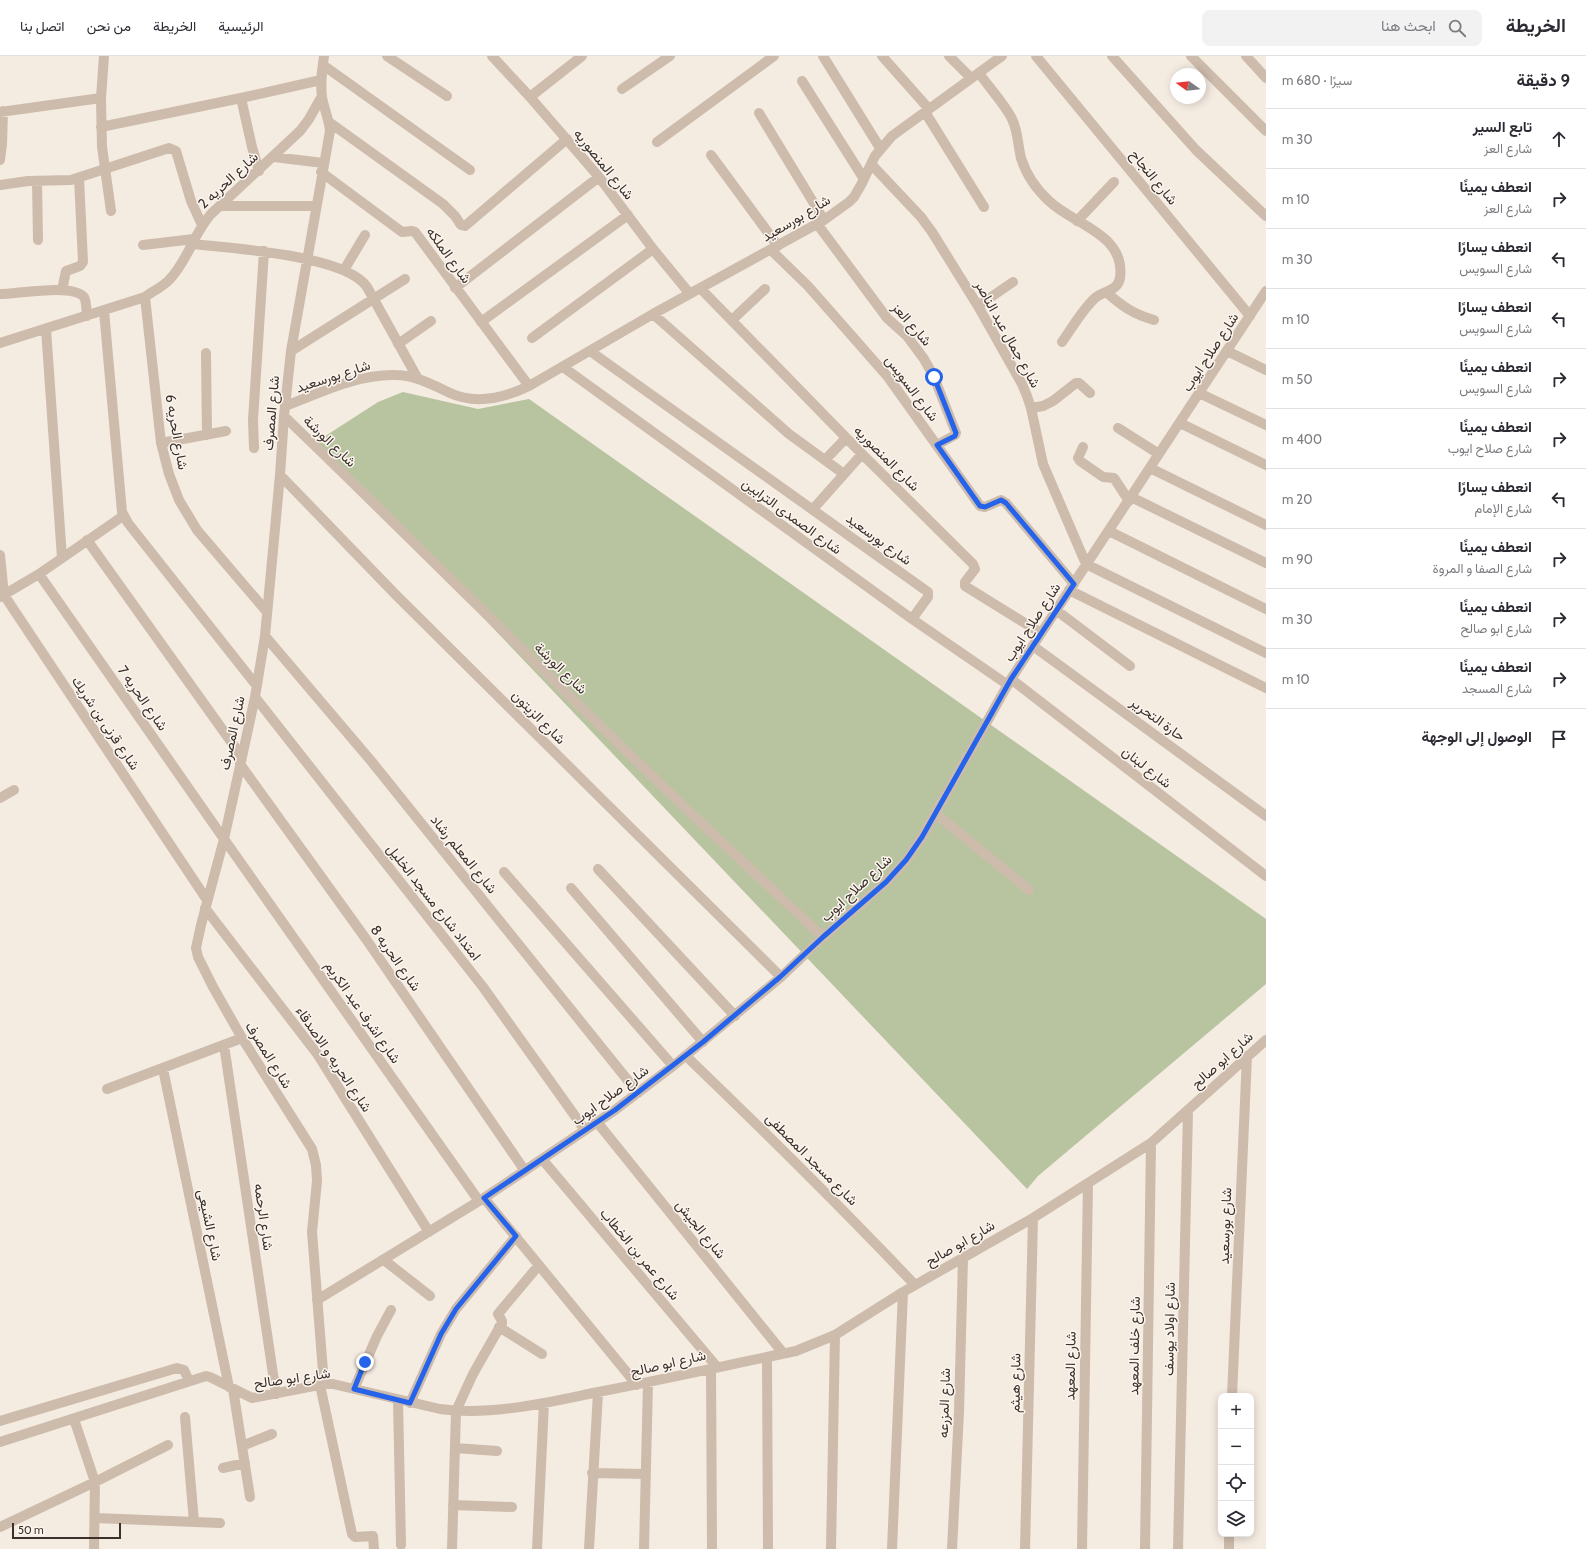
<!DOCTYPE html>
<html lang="ar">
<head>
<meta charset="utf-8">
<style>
  body { margin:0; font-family:Cabin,Vazirmatn,sans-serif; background:#f2f2f3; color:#2b2b33; direction:rtl }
  .controls { position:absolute; right:12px; bottom:12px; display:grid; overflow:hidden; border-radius:8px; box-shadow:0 2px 10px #0003 }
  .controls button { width:36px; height:36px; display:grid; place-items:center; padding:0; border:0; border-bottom:1px solid #e1e1e2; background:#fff; color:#2b2b33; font:20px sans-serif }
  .compass { position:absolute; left:1170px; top:12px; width:36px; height:36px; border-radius:50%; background:#fff; box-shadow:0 2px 10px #0003; rotate:285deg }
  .scale { position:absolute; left:12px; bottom:10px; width:109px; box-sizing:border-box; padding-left:4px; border:2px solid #3b302b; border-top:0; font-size:11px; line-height:14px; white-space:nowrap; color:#3b302b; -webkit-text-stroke:3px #fbf5ee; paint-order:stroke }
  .stop { position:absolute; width:12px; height:12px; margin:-9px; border:3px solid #2563eb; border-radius:50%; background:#fff }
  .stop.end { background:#2563eb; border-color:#fff; box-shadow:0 1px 4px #0008 }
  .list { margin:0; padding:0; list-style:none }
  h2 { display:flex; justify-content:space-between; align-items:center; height:52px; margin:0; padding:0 16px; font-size:17px }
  h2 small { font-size:13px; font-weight:400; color:#7c7c81 }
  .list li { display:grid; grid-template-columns:26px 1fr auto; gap:12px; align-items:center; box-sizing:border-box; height:60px; padding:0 16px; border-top:1px solid #e1e1e2 }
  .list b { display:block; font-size:15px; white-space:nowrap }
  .list p { margin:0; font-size:13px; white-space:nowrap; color:#7c7c81 }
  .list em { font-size:13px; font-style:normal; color:#7c7c81 }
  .icon { flex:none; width:22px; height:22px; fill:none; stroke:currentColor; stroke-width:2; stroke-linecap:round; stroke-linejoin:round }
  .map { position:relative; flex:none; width:1266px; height:1493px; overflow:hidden; direction:ltr }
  header { display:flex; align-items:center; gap:24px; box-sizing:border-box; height:56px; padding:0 20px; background:#fff; border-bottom:1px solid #e1e1e2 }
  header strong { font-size:19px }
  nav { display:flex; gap:22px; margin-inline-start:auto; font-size:14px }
  .search { width:280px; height:36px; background:#f2f2f3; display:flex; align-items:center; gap:10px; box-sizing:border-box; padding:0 14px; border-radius:8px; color:#7c7c81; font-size:15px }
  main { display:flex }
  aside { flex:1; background:#fff }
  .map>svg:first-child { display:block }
</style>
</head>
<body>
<header>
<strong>الخريطة</strong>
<div class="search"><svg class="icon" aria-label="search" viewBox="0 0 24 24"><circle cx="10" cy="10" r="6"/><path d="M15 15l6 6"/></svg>ابحث هنا</div>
<nav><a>الرئيسية</a><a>الخريطة</a><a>من نحن</a><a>اتصل بنا</a></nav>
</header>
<main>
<aside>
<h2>9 دقيقة<small>سيرًا · 680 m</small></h2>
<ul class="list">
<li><svg class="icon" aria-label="ahead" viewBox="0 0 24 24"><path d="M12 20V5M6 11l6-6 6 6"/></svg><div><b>تابع السير</b><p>شارع العز</p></div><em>30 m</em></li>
<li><svg class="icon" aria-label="right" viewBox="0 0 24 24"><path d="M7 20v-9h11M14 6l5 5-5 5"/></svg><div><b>انعطف يمينًا</b><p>شارع العز</p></div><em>10 m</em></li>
<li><svg class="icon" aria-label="left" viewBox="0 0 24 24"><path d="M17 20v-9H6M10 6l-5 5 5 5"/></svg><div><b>انعطف يسارًا</b><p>شارع السويس</p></div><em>30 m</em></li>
<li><svg class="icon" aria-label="left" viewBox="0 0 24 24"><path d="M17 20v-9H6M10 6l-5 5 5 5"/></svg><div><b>انعطف يسارًا</b><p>شارع السويس</p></div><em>10 m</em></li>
<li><svg class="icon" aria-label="right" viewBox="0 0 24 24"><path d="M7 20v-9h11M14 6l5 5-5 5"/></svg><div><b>انعطف يمينًا</b><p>شارع السويس</p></div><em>50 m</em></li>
<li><svg class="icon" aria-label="right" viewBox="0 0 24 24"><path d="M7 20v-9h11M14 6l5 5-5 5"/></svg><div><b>انعطف يمينًا</b><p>شارع صلاح ايوب</p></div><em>400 m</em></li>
<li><svg class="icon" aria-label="left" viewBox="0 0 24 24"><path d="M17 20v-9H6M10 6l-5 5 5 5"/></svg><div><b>انعطف يسارًا</b><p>شارع الإمام</p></div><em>20 m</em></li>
<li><svg class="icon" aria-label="right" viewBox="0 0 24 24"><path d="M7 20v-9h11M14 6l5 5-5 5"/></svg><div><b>انعطف يمينًا</b><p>شارع الصفا و المروة</p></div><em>90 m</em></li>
<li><svg class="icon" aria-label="right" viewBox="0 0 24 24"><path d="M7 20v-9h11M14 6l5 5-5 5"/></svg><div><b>انعطف يمينًا</b><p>شارع ابو صالح</p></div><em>30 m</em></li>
<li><svg class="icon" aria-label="right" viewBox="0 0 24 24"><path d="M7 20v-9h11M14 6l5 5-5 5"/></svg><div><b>انعطف يمينًا</b><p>شارع المسجد</p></div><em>10 m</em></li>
<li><svg class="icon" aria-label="arrive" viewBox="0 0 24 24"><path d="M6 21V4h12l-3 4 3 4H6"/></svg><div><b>الوصول إلى الوجهة</b></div></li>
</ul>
</aside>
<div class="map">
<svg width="1266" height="1493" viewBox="0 0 1266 1493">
  <rect width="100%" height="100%" fill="#f4ebe1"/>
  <!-- green -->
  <path fill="#b8c4a0" d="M 403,336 L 478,353 L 529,343 L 1266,863 L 1266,928 L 1038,1120 L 1027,1133 L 316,386 L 378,346 Z"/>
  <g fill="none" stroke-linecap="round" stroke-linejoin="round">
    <!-- minor -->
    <path stroke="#cdbbac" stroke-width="10" d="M 104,0 L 101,42 L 102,91 L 111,155
      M 324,0 C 322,14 320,27 322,41 C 324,53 329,63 330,75 L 291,295 L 284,360 L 280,419 L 265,580 L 255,641 L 242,701 L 224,783 L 201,869 L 196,892 L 198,901 L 213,931 L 242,982 L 312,1093 L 316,1109 L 317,1125 L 312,1176 L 324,1328
      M 387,0 L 447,40
      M 492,0 L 530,41 L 599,121 L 653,193 L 690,238
      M 823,0 L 880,92
      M 882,0 L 929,53
      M 949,0 L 971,22
      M 1036,0 L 1250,260
      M 1112,0 L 1196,94 L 1266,160
      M 1191,0 L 1266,75
      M 1246,0 L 1266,22
      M 323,9 L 470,114
      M 979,17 C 988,30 1006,50 1012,63 C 1018,75 1018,90 1021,102 C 1026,118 1036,133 1049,145 C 1074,169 1126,178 1120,222 C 1118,235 1103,235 1095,242 C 1082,254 1072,272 1062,286
      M 802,25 L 864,123
      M 622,33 L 670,0
      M 530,41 L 582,0
      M 241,42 L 252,91 L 259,115
      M 0,56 L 101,42
      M 925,56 L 984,151
      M 759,57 L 824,164
      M 329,66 L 443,148 L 455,160 L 461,169 L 465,170 L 567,83
      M 101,71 L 241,42 L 321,24
      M 657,86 L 774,0
      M 711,99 L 778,190
      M 274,101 L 323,107
      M 0,104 L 2,88 L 3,55
      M 871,108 L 921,161 L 932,176 L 978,250 L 1022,328 L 1027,340 L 1031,352 L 1043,408 L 1086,508 L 1266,597
      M 321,116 L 402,176 L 412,175 L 415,176 L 529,330
      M 37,125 L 38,184
      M 0,129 L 28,125 L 71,124 L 169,92 L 176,95 L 191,145 L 202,169
      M 220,150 L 316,150
      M 1077,165 L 1114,126
      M 818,169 L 887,262 L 907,280 L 924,303 L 934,321 L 956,377 L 955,379 L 937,389
      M 192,188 C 230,192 346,199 367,231 L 418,323
      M 143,189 L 194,183
      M 771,194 L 808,230 L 888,321 L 980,450 L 985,451 L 1001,444 L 1006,447 L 1074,528
      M 344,214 L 365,179
      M 455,232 L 599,121
      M 700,232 L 862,398 L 973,508 L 975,513 L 965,526 L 965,530 L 1041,577
      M 62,234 L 66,215 L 80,210 L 83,206 L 79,122
      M 1106,236 C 1122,250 1133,258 1154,264
      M 0,238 C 17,238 73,227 84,241 C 87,246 86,254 87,260
      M 145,241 L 161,387 L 169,418 L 179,444 L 197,474 L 267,556
      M 978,250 L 1013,226
      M 104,255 L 122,456 L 128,467 L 256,629
      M 653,258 L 789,378 L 844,418
      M 732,264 L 765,233
      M 481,266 L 628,159
      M 46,273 L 62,502
      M 532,282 L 653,193
      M 0,287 L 145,241 C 153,235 163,231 170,223 C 188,204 194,177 211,158 L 300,75 L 309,63 L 322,40
      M 398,288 L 431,265
      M 291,295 L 405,223
      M 590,295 L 928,536 L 928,541 L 912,563
      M 1227,295 L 1266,314
      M 206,297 L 207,379
      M 563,311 L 912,563 L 1008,629
      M 1199,337 L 1266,369
      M 285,350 C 320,337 357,318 395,319 C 415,319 433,329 450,337 C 476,349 504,342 529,330 L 653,258 L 824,164 L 849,146 L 854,141 L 861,129 L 875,100 L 892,80 L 1002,0
      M 1031,352 L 1043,350 L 1053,345 L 1076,327 L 1079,327 L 1090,337
      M 284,360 C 414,485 541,614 672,739 C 722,787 773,834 823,881
      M 1180,367 L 1266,409
      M 1118,372 L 1159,398
      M 161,387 L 226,375
      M 1083,391 L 1078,402 L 1080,405 L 1103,421 L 1114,422 L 1129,445
      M 254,392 L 253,364 L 264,195
      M 825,404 L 846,382
      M 1150,412 L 1266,469
      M 280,419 L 396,539 L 781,921
      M 1131,441 L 1266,507
      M 813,453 L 862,398
      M 1109,475 L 1266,553
      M 87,484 L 242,701
      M 0,499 L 4,539 L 207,844
      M 39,518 L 224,783 L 479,1145
      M 1069,534 L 1266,632
      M 0,541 L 39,518 L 123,460
      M 1056,554 L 1130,610
      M 265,580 L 372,706 L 638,1037
      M 1033,590 L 1266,760
      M 1011,623 L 1266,820
      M 255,641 L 483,931 L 585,1074
      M 240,708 L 366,883 L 525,1115
      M 0,742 L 14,734
      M 935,757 L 1029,834
      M 598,813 L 735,960
      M 504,816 L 673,1010
      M 571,832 L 703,986
      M 205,852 L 318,999 L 429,1176
      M 224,989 L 276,1338
      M 686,1000 C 764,1075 841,1151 915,1229
      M 163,1013 L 229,1331
      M 107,1033 L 242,982
      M 597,1066 L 783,1297
      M 542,1103 L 717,1311
      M 484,1142 L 637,1329
      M 384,1204 L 430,1240
      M 317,1244 L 484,1142 L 615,1054 L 673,1010 L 781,921 L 823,881 L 886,826 L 906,805 L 922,781 L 1011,623 L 1266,235
      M 499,1271 L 542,1298
      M 767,1301 L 768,1493
      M 711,1313 L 712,1493
      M 320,1329 L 352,1478 L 355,1481 L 373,1480 L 374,1493
      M 233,1333 L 250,1441
      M 354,1333 L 377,1280 L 391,1254
      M 1232,1340 L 1247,1000
      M 398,1344 L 401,1489
      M 410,1347 L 441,1278 L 456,1253 L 516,1180
      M 185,1361 L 194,1466
      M 74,1363 L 95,1426 L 94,1493
      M 0,1365 L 177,1312 L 184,1314 L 189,1325
      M 0,1386 L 206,1320 L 210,1321 L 252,1342 L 324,1328 L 333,1328 L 440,1353 C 490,1360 545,1347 593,1337 C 661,1324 728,1309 796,1295 L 835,1279 L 903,1236 L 1033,1162 L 1151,1087 L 1266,984
      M 242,1390 L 272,1378
      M 455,1392 L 497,1395
      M 223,1412 L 245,1407
      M 592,1417 L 646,1418
      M 453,1449 L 512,1451
      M 95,1462 L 220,1467
      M 0,1471 L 95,1426 L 168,1389
      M 452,1493 L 456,1355 L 473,1318 L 502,1267 L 502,1265 L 498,1258 L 539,1209
      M 537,1493 L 544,1347
      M 589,1493 L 598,1337
      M 644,1493 L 648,1327
      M 831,1493 L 835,1279
      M 892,1493 L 903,1236
      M 952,1493 L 959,1356 L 963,1202
      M 1025,1493 L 1033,1162
      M 1082,1493 L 1088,1127
      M 1145,1493 L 1151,1087
      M 1178,1493 L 1188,1055
      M 1229,1493 L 1229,1478"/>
  </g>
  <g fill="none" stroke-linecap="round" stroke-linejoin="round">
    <!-- route -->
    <path stroke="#2563eb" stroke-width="5" d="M 365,1306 L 354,1333 L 410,1347 L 441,1278 L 456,1253 L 516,1180 L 484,1142 L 615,1054 L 703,986 L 780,921 L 823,881 L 886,826 L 906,804 L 922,781 L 1011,623 L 1074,528 L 1006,447 L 1001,444 L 985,451 L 980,450 L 937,389 L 955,380 L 956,377 L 934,321"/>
  </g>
  <g text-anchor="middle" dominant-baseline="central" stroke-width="3" stroke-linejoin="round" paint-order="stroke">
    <!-- street labels -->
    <g font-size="14" fill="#3b302b" stroke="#fbf5ee">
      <text transform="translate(604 108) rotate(51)">شارع المنصوريه</text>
      <text transform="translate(1154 121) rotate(51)">شارع النجاح</text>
      <text transform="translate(228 124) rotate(-43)">شارع الحريه 2</text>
      <text transform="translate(796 162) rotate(-31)">شارع بورسعيد</text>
      <text transform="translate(449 199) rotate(54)">شارع الملكه</text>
      <text transform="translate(912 268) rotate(49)">شارع العز</text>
      <text transform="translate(1008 278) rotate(61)">شارع جمال عبد الناصر</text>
      <text transform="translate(1210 296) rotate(-57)">شارع صلاح ايوب</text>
      <text transform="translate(333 320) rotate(-18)">شارع بورسعيد</text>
      <text transform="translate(912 332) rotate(53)">شارع السويس</text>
      <text transform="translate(271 357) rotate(-85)">شارع المصرف</text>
      <text transform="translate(177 376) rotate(80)">شارع الحريه 6</text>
      <text transform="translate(330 385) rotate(44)">شارع الورشة</text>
      <text transform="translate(887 402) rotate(45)">شارع المنصوريه</text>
      <text transform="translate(792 460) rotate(36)">شارع الصمدى الترابين</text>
      <text transform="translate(879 483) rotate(36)">شارع بورسعيد</text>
      <text transform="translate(1032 566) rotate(-57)">شارع صلاح ايوب</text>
      <text transform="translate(561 612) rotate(44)">شارع الورشة</text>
      <text transform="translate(143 642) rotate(55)">شارع الحريه 7</text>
      <text transform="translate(539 661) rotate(45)">شارع الزيتون</text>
      <text transform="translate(1158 663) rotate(36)">حارة التحرير</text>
      <text transform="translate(106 667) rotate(56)">شارع قرنى بن شريك</text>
      <text transform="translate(232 677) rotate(-78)">شارع المصرف</text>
      <text transform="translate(1147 711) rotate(38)">شارع لبنان</text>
      <text transform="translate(464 798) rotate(51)">شارع المعلم رشاد</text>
      <text transform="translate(856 832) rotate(-43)">شارع صلاح ايوب</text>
      <text transform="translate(434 846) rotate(52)">امتداد شارع مسجد الخليل</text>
      <text transform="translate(396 902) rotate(55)">شارع الحريه 8</text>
      <text transform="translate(363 956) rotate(55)">شارع اشرف عبد الكريم</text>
      <text transform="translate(269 999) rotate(58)">شارع المصرف</text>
      <text transform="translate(334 1003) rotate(56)">شارع الحريه و الاصدقاء</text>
      <text transform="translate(1222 1004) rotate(-42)">شارع ابو صالح</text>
      <text transform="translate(610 1039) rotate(-36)">شارع صلاح ايوب</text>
      <text transform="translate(812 1103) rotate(45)">شارع مسجد المصطفى</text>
      <text transform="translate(264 1161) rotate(82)">شارع الرحمه</text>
      <text transform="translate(210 1169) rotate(78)">شارع الشيعى</text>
      <text transform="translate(1225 1170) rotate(-88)">شارع بورسعيد</text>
      <text transform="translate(701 1173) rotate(51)">شارع الجيش</text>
      <text transform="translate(960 1187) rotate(-30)">شارع ابو صالح</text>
      <text transform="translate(640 1198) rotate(50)">شارع عمر بن الخطاب</text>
      <text transform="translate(1169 1273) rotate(-89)">شارع اولاد يوسف</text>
      <text transform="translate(1134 1290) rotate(-89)">شارع خلف المعهد</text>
      <text transform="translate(668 1307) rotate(-13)">شارع ابو صالح</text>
      <text transform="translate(1070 1310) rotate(-89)">شارع المعهد</text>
      <text transform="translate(292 1322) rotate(-8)">شارع ابو صالح</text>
      <text transform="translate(1015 1327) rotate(-89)">شارع هيثم</text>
      <text transform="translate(944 1347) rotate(-88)">شارع المزرعه</text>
    </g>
  </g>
</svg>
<div class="controls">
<button>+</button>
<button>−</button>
<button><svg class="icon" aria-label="locate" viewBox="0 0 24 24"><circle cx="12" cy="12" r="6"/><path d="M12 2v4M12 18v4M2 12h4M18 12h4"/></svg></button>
<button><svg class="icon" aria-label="layers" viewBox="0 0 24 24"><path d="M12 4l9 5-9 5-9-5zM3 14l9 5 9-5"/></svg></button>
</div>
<svg class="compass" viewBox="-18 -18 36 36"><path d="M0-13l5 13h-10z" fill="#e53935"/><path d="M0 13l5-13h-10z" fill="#7c7c81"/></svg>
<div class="scale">50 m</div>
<div class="stop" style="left:934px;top:321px"></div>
<div class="stop end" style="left:365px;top:1306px"></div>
</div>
</main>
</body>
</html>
